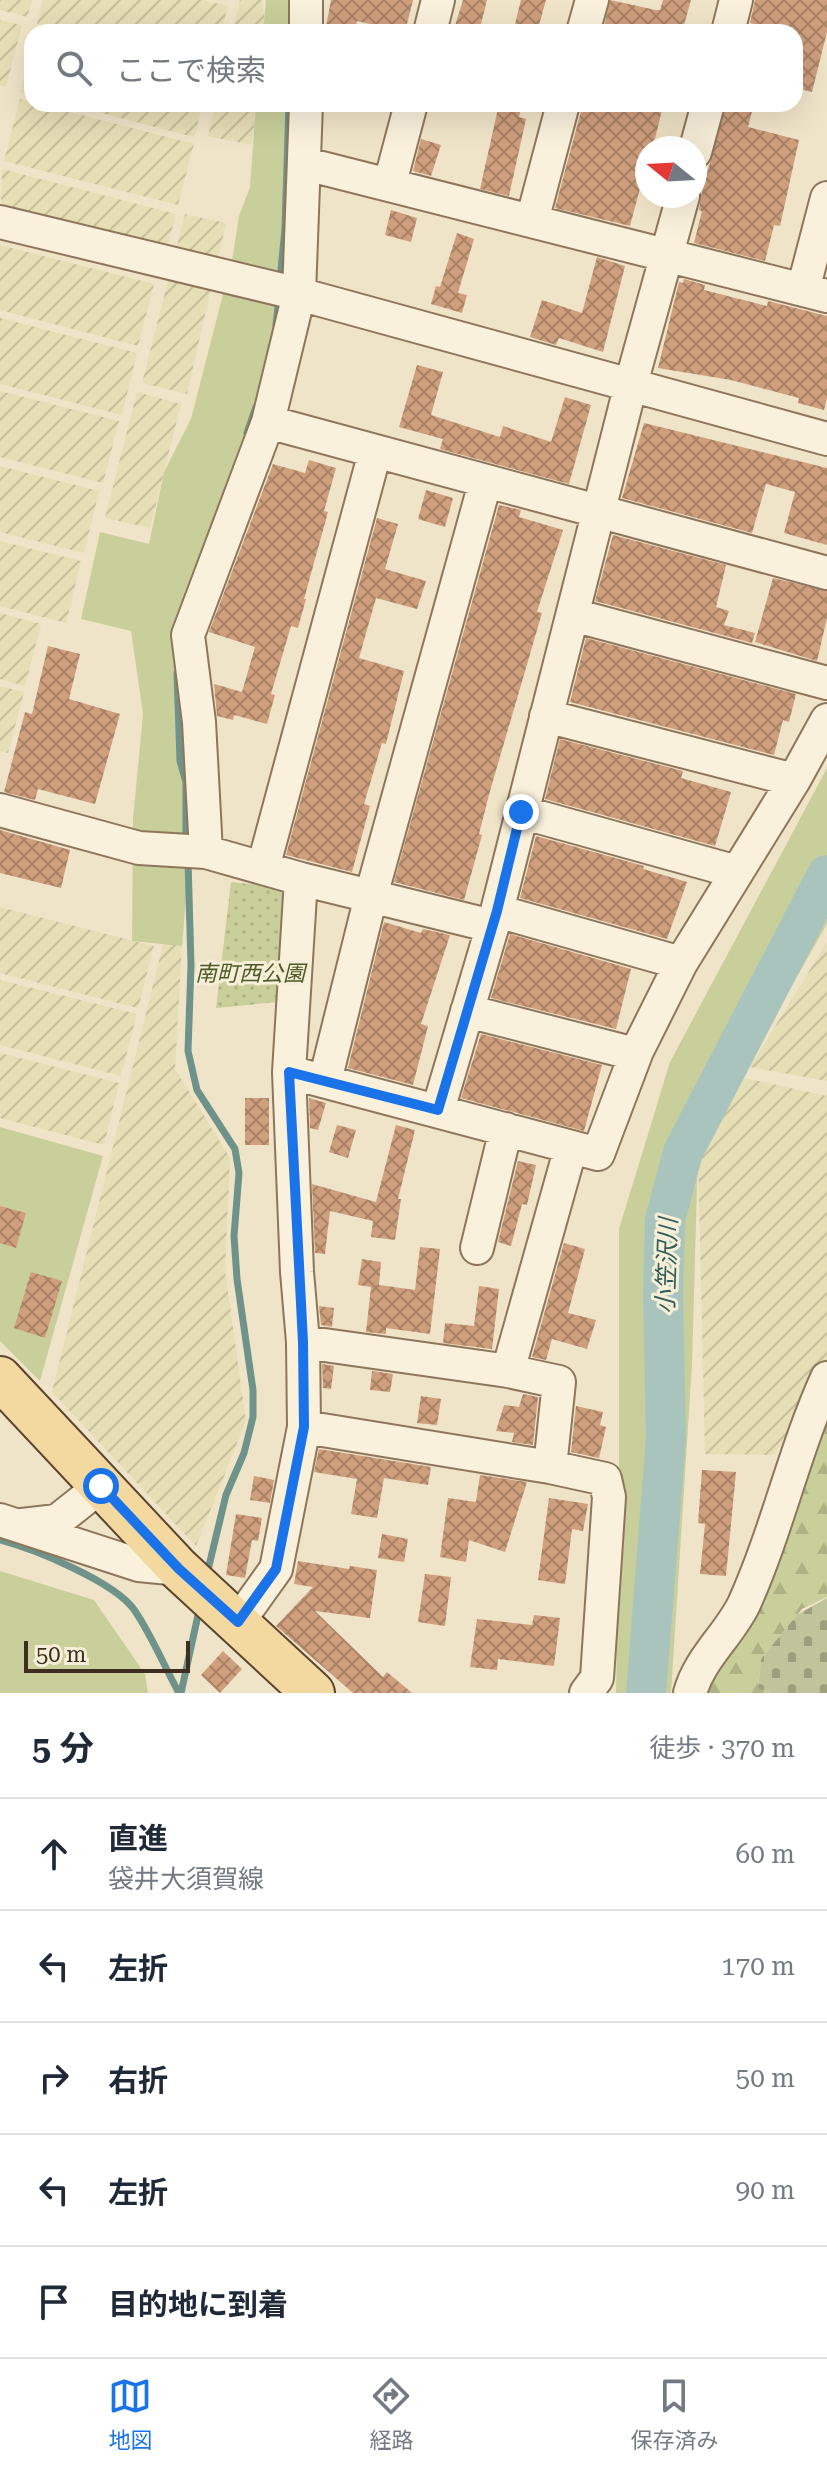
<!DOCTYPE html>
<html lang="ja">
<head>
<meta charset="utf-8">
<style>
  body { margin:0; font-family:"Roboto Serif","Noto Sans JP",serif; background:#f6f6f7; color:#1f2937 }
  .compass { position:absolute; left:635px; top:136px; width:72px; height:72px; border-radius:50%; background:#fff; box-shadow:0 8px 32px #0002; rotate:288deg }
  .scale { position:absolute; left:24px; bottom:20px; width:166px; box-sizing:border-box; padding-left:8px; border:4px solid #3d2e20; border-top:0; font-size:22px; line-height:28px; white-space:nowrap; color:#3d2e20; -webkit-text-stroke:6px #f7eed8; paint-order:stroke }
  .stop { position:absolute; width:24px; height:24px; margin:-18px; border:6px solid #1a73e8; border-radius:50%; background:#fff }
  .stop.end { background:#1a73e8; border-color:#fff; box-shadow:0 2px 8px #0008 }
  .list { margin:0; padding:0; list-style:none }
  h2 { display:flex; justify-content:space-between; align-items:center; height:104px; margin:0; padding:0 32px; font-size:34px }
  h2 small { font-size:26px; font-weight:400; color:#747a83 }
  .list li { display:grid; grid-template-columns:52px 1fr auto; gap:24px; align-items:center; box-sizing:border-box; height:112px; padding:0 32px; border-top:2px solid #e0e1e3 }
  .list b { display:block; font-size:30px; white-space:nowrap }
  .list p { margin:0; font-size:26px; white-space:nowrap; color:#747a83 }
  .list em { font-size:26px; font-style:normal; color:#747a83 }
  .icon { flex:none; width:44px; height:44px; fill:none; stroke:currentColor; stroke-width:2; stroke-linecap:round; stroke-linejoin:round }
  .map { position:relative; flex:none; width:827px; height:1693px; overflow:hidden }
  .search { position:absolute; background:#fff; box-shadow:0 8px 32px #0002; left:24px; right:24px; top:24px; height:88px; display:flex; align-items:center; gap:20px; box-sizing:border-box; padding:0 28px; border-radius:24px; color:#747a83; font-size:30px }
  .sheet { height:664px; background:#fff }
  nav { display:flex; justify-content:space-around; align-items:center; box-sizing:border-box; height:112px; border-top:2px solid #e0e1e3; background:#fff; font-size:22px; color:#747a83 }
  nav a { display:grid; justify-items:center; gap:4px }
  nav .on { color:#1a73e8 }
  .map>svg:first-child { display:block }
</style>
</head>
<body>
<div class="map">
<svg width="827" height="1693" viewBox="0 0 827 1693">
  <defs>
    <pattern id="farmland-furrows" width="10" height="10" patternUnits="userSpaceOnUse" patternTransform="scale(2)"><rect width="10" height="10" fill="#e6deb5"/><path d="M-1 1l2-2M0 10L10 0M9 11l2-2" fill="none" stroke="#c6bf9b"/></pattern>
    <pattern id="forest-firs" width="22" height="20" patternUnits="userSpaceOnUse" patternTransform="scale(2)"><rect width="22" height="20" fill="#c9cf9b"/><path d="M5 1l3.5 6h-7zM16 11l3.5 6h-7z" fill="#aeb285"/></pattern>
    <pattern id="cemetery-stones" width="16" height="16" patternUnits="userSpaceOnUse" patternTransform="scale(2)"><rect width="16" height="16" fill="#bfc49a"/><path d="M2 7V4a2 2 0 0 1 4 0v3zM10 15v-3a2 2 0 0 1 4 0v3z" fill="#9ca07d"/></pattern>
    <pattern id="park-dots" width="8" height="8" patternUnits="userSpaceOnUse" patternTransform="scale(2)"><rect width="8" height="8" fill="#c9cf9b"/><path d="M2 2h.1M6 6h.1" fill="none" stroke="#aeb285" stroke-width="1.8" stroke-linecap="round"/></pattern>
    <pattern id="building-cross-hatch" width="8" height="8" patternUnits="userSpaceOnUse" patternTransform="scale(2)"><rect width="8" height="8" fill="#cf9f7d"/><path d="M0 0l8 8M0 8l8-8" fill="none" stroke="#a98266"/></pattern>
  </defs>
  <rect width="100%" height="100%" fill="#f0e4c8"/>
  <!-- farmland -->
  <path fill="url(#farmland-furrows)" d="M 0,0 L 32,0 L 27,17 L 0,10 Z
    M 43,0 L 203,0 L 228,6 L 221,32 L 71,32 L 37,24 Z
    M 240,0 L 262,0 L 266,32 L 233,32 Z
    M 0,20 L 22,25 L 6,87 L 0,85 Z
    M 32,47 L 32,95 L 20,92 Z
    M 20,99 L 194,144 L 178,205 L 4,161 Z
    M 66,104 L 203,104 L 194,137 Z
    M 216,104 L 258,104 L 251,145 L 208,136 Z
    M 2,169 L 176,214 L 160,275 L 0,235 Z
    M 185,214 L 226,223 L 187,394 L 142,383 Z
    M 0,245 L 154,284 L 138,346 L 0,310 Z
    M 0,318 L 137,353 L 122,415 L 0,384 Z
    M 0,391 L 119,421 L 103,483 L 0,457 Z
    M 137,392 L 181,404 L 150,528 L 105,518 Z
    M 0,466 L 99,491 L 84,553 L 0,532 Z
    M 0,541 L 81,561 L 66,623 L 0,606 Z
    M 0,613 L 41,624 L 25,686 L 0,679 Z
    M 0,686 L 24,692 L 8,753 L 0,751 Z
    M 0,907 L 154,946 L 138,1008 L 0,973 Z
    M 164,941 L 182,946 L 175,1069 L 230,1158 L 225,1270 L 246,1421 L 196,1546 L 52,1392 Z
    M 827,942 L 827,1081 L 750,1067 Z
    M 0,980 L 137,1014 L 121,1076 L 0,1045 Z
    M 0,1053 L 119,1083 L 104,1145 L 0,1118 Z
    M 740,1077 L 827,1096 L 827,1373 L 774,1455 L 705,1454 L 698,1151 Z"/>
  <!-- green -->
  <path fill="#c9cf9b" d="M 266,0 L 298,0 L 294,32 L 263,32 Z
    M 256,104 L 299,104 L 299,294 L 188,635 L 192,828 L 182,946 L 132,941 L 133,819 L 143,714 L 131,631 L 81,619 L 100,532 L 149,544 L 164,472 L 191,419 L 233,255 L 239,216 L 250,187 Z
    M 827,768 L 827,924 L 698,1151 L 692,1365 L 671,1693 L 616,1693 L 619,1539 L 619,1229 L 670,1062 Z
    M 0,1127 L 103,1156 L 40,1381 L 0,1341 Z
    M 0,1571 L 94,1600 L 145,1674 L 148,1693 L 0,1693 Z"/>
  <!-- forest -->
  <path fill="url(#forest-firs)" d="M 827,1409 L 827,1597 L 802,1609 L 761,1659 L 758,1687 L 769,1693 L 702,1693 Z"/>
  <!-- cemetery -->
  <path fill="url(#cemetery-stones)" d="M 827,1598 L 827,1693 L 770,1693 L 758,1688 L 761,1659 L 797,1615 Z"/>
  <!-- park -->
  <path fill="url(#park-dots)" d="M 231,882 L 286,888 L 278,1002 L 216,1008 Z"/>
  <g fill="none" stroke-linecap="round" stroke-linejoin="round">
    <!-- stream -->
    <path stroke="#6f938a" stroke-width="7" d="M 280,281 L 285,228 L 289,104
      M 276,325 L 279,298
      M 247,433 L 256,407
      M 177,673 L 180,761 L 186,782 L 186,844
      M 188,860 L 191,965 L 188,1051 L 197,1090 L 235,1149 L 239,1173 L 234,1236 L 237,1279 L 253,1390 L 253,1417 L 244,1453 L 226,1495 L 207,1574
      M 0,1540 C 34,1549 116,1582 135,1611 C 152,1636 164,1666 179,1693
      M 181,1693 L 200,1606"/>
    <!-- river -->
    <path stroke="#a9c4bc" stroke-width="40" d="M 646,1693 L 666,1438 L 663,1293 L 665,1220 L 683,1152 L 827,875"/>
  </g>
  <!-- building -->
  <path fill="url(#building-cross-hatch)" d="M 331,0 L 413,0 L 405,32 L 357,21 L 354,32 L 325,32 Z
    M 463,0 L 487,0 L 479,32 L 453,32 Z
    M 521,0 L 546,0 L 537,32 L 513,32 Z
    M 610,0 L 656,10 L 660,10 L 663,0 L 691,0 L 682,32 L 603,32 Z
    M 755,0 L 827,0 L 827,32 L 812,92 L 795,88 L 795,50 L 798,36 L 795,32 L 784,32 L 750,23 Z
    M 499,104 L 522,104 L 519,117 L 526,119 L 509,196 L 480,189 Z
    M 583,104 L 639,104 L 662,110 L 653,147 L 647,148 L 647,162 L 630,226 L 555,208 Z
    M 726,104 L 754,104 L 748,127 L 799,140 L 780,226 L 774,225 L 765,261 L 694,243 L 702,211 L 699,210 L 701,196 Z
    M 421,139 L 441,145 L 431,176 L 413,171 Z
    M 391,210 L 417,218 L 411,242 L 385,235 Z
    M 457,233 L 474,239 L 458,293 L 467,295 L 462,313 L 431,304 L 436,286 L 440,287 Z
    M 597,257 L 625,266 L 603,352 L 559,338 L 556,345 L 530,337 L 542,300 L 582,313 Z
    M 684,279 L 705,285 L 704,290 L 767,306 L 768,301 L 827,316 L 827,398 L 824,410 L 798,403 L 799,398 L 731,380 L 658,368 L 679,282 L 683,283 Z
    M 417,365 L 443,372 L 431,415 L 500,437 L 503,426 L 551,442 L 565,397 L 591,405 L 569,484 L 440,449 L 443,439 L 399,427 Z
    M 644,423 L 827,468 L 827,545 L 784,533 L 795,492 L 766,484 L 752,533 L 622,498 Z
    M 309,460 L 336,468 L 324,511 L 328,512 L 304,599 L 306,599 L 298,628 L 291,626 L 271,694 L 275,695 L 267,724 L 234,715 L 233,720 L 217,716 L 214,684 L 242,692 L 255,647 L 209,632 L 273,464 L 305,473 Z
    M 426,490 L 453,498 L 445,527 L 418,519 Z
    M 499,505 L 521,510 L 519,517 L 563,530 L 537,612 L 542,613 L 490,791 L 479,834 L 482,835 L 464,900 L 394,882 Z
    M 377,518 L 398,524 L 385,569 L 426,581 L 417,609 L 376,598 L 359,658 L 404,671 L 386,744 L 382,743 L 364,804 L 370,806 L 352,872 L 286,855 Z
    M 613,535 L 726,565 L 716,607 L 729,611 L 724,625 L 755,633 L 752,643 L 595,601 Z
    M 773,578 L 827,591 L 827,618 L 817,661 L 755,642 Z
    M 586,638 L 796,694 L 789,722 L 783,720 L 774,755 L 570,702 Z
    M 48,646 L 80,654 L 69,699 L 120,714 L 95,804 L 38,789 L 35,800 L 4,792 L 25,712 L 32,714 Z
    M 560,739 L 683,771 L 681,778 L 731,792 L 715,846 L 545,799 Z
    M 0,830 L 70,850 L 61,888 L 0,873 Z
    M 536,836 L 644,866 L 643,869 L 687,882 L 667,939 L 520,898 Z
    M 384,922 L 421,933 L 423,929 L 450,935 L 421,1024 L 428,1026 L 413,1085 L 348,1068 Z
    M 510,934 L 631,969 L 616,1029 L 491,998 Z
    M 481,1034 L 602,1065 L 584,1131 L 461,1098 Z
    M 245,1098 L 269,1098 L 269,1145 L 245,1145 Z
    M 309,1098 L 326,1103 L 318,1130 L 310,1128 Z
    M 337,1125 L 356,1130 L 348,1158 L 329,1152 Z
    M 396,1125 L 415,1130 L 398,1199 L 401,1199 L 395,1240 L 371,1237 L 373,1221 L 330,1211 L 325,1254 L 315,1253 L 312,1184 L 376,1202 Z
    M 518,1161 L 536,1165 L 527,1205 L 522,1204 L 511,1246 L 498,1242 Z
    M 0,1206 L 26,1213 L 16,1248 L 0,1243 Z
    M 564,1243 L 585,1249 L 568,1313 L 596,1320 L 587,1349 L 552,1339 L 546,1360 L 532,1357 Z
    M 420,1247 L 440,1249 L 430,1334 L 386,1328 L 386,1334 L 366,1332 L 371,1287 L 358,1285 L 362,1259 L 381,1262 L 379,1285 L 415,1290 Z
    M 31,1272 L 62,1281 L 45,1338 L 14,1328 Z
    M 479,1286 L 499,1289 L 492,1349 L 443,1343 L 445,1323 L 474,1326 Z
    M 319,1306 L 334,1308 L 332,1327 L 321,1325 Z
    M 322,1364 L 334,1366 L 331,1389 L 323,1388 Z
    M 372,1371 L 393,1374 L 390,1392 L 370,1390 Z
    M 523,1394 L 538,1397 L 533,1445 L 512,1442 L 514,1433 L 496,1431 L 504,1405 L 519,1407 Z
    M 421,1396 L 441,1399 L 437,1425 L 417,1423 Z
    M 576,1406 L 603,1412 L 600,1425 L 606,1427 L 599,1458 L 571,1452 Z
    M 319,1449 L 431,1467 L 428,1485 L 384,1478 L 377,1518 L 351,1514 L 357,1479 L 314,1472 Z
    M 702,1470 L 736,1472 L 726,1576 L 700,1574 L 705,1524 L 698,1523 Z
    M 480,1475 L 527,1482 L 505,1552 L 469,1540 L 466,1562 L 440,1557 L 448,1498 L 476,1502 Z
    M 254,1476 L 274,1480 L 270,1503 L 250,1500 Z
    M 549,1498 L 588,1504 L 583,1531 L 572,1529 L 565,1584 L 538,1580 Z
    M 236,1514 L 262,1518 L 258,1541 L 252,1540 L 245,1578 L 226,1575 Z
    M 382,1534 L 408,1539 L 404,1562 L 378,1558 Z
    M 298,1561 L 349,1569 L 350,1566 L 377,1570 L 370,1618 L 315,1611 L 383,1677 L 387,1672 L 412,1693 L 353,1693 L 276,1626 L 313,1587 L 294,1584 Z
    M 425,1574 L 451,1577 L 445,1626 L 418,1622 Z
    M 534,1615 L 560,1618 L 554,1666 L 498,1659 L 497,1670 L 470,1667 L 477,1619 L 532,1625 Z
    M 223,1651 L 242,1669 L 220,1693 L 201,1675 Z"/>
  <g fill="none" stroke-linecap="round" stroke-linejoin="round">
    <!-- minor casing -->
    <g stroke="#8d765c" stroke-width="36">
      <path id="minor" d="M 306,0 L 306,32
        M 430,32 L 438,0
        M 583,32 L 592,0
        M 728,32 L 736,0
        M 695,152 L 708,104
        M 306,164 L 827,296
        M 390,183 L 411,104
        M 532,221 L 563,104
        M 0,222 L 299,294 L 827,439
        M 803,290 L 827,198
        M 268,422 C 454,474 641,522 827,573
        M 573,615 L 827,683
        M 546,716 L 794,780
        M 0,810 L 139,848 L 206,852 L 301,879 L 492,926
        M 521,812 L 737,872
        M 206,852 L 199,722 L 188,635 L 268,422 L 299,294 L 306,104
        M 263,868 L 375,452
        M 497,911 L 681,963
        M 467,1011 L 635,1054
        M 289,1072 L 598,1154 L 637,1051 L 681,963 L 794,780 L 827,720
        M 325,1081 L 371,896 L 485,483
        M 438,1110 L 497,911 L 631,384 L 683,196
        M 477,1248 L 506,1129
        M 303,1342 L 508,1371 L 559,1382 L 550,1467
        M 508,1371 L 571,1147
        M 304,1427 L 550,1467 L 605,1479 L 609,1497 L 597,1678 L 586,1693
        M 0,1520 L 139,1565 L 179,1569
        M 22,1525 L 57,1521 L 101,1486
        M 238,1622 L 276,1569 L 304,1427 L 303,1342 L 297,1272 L 289,1072 L 301,879
        M 690,1693 C 699,1659 729,1635 744,1604 C 777,1531 794,1451 827,1378"/>
    </g>
    <!-- major casing -->
    <g stroke="#5b4430" stroke-width="46">
      <path id="major" d="M 0,1378 L 179,1569 L 313,1693"/>
    </g>
    <!-- minor -->
    <use href="#minor" stroke="#faf1dc" stroke-width="32"/>
    <!-- major -->
    <use href="#major" stroke="#f3d9a0" stroke-width="42"/>
  </g>
  <g fill="none" stroke-linecap="round" stroke-linejoin="round">
    <!-- route -->
    <path stroke="#1a73e8" stroke-width="10" d="M 101,1486 L 179,1569 L 238,1622 L 276,1569 L 304,1427 L 303,1342 L 289,1072 L 438,1110 L 497,911 L 521,812"/>
  </g>
  <g text-anchor="middle" dominant-baseline="central" stroke-width="6" stroke-linejoin="round" paint-order="stroke">
    <!-- park labels -->
    <g font-size="22" font-style="italic" fill="#4d5a26" stroke="#f7eed8">
      <text x="250" y="973">南町西公園</text>
    </g>
    <!-- water labels -->
    <g font-size="24" font-style="italic" fill="#2f5d5a" stroke="#f7eed8">
      <text transform="translate(667 1266) rotate(-88)">小笠沢川</text>
    </g>
  </g>
</svg>
<svg class="compass" viewBox="-18 -18 36 36"><path d="M0-13l5 13h-10z" fill="#e53935"/><path d="M0 13l5-13h-10z" fill="#747a83"/></svg>
<div class="scale">50 m</div>
<div class="stop" style="left:101px;top:1486px"></div>
<div class="stop end" style="left:521px;top:812px"></div>
<div class="search"><svg class="icon" aria-label="search" viewBox="0 0 24 24"><circle cx="10" cy="10" r="6"/><path d="M15 15l6 6"/></svg>ここで検索</div>
</div>
<section class="sheet">
<h2>5 分<small>徒歩 · 370 m</small></h2>
<ul class="list">
<li><svg class="icon" aria-label="ahead" viewBox="0 0 24 24"><path d="M12 20V5M6 11l6-6 6 6"/></svg><div><b>直進</b><p>袋井大須賀線</p></div><em>60 m</em></li>
<li><svg class="icon" aria-label="left" viewBox="0 0 24 24"><path d="M17 20v-9H6M10 6l-5 5 5 5"/></svg><div><b>左折</b></div><em>170 m</em></li>
<li><svg class="icon" aria-label="right" viewBox="0 0 24 24"><path d="M7 20v-9h11M14 6l5 5-5 5"/></svg><div><b>右折</b></div><em>50 m</em></li>
<li><svg class="icon" aria-label="left" viewBox="0 0 24 24"><path d="M17 20v-9H6M10 6l-5 5 5 5"/></svg><div><b>左折</b></div><em>90 m</em></li>
<li><svg class="icon" aria-label="arrive" viewBox="0 0 24 24"><path d="M6 21V4h12l-3 4 3 4H6"/></svg><div><b>目的地に到着</b></div></li>
</ul>
</section>
<nav>
<a class="on"><svg class="icon" aria-label="map" viewBox="0 0 24 24"><path d="M3 6l6-2 6 2 6-2v14l-6 2-6-2-6 2zM9 4v14M15 6v14"/></svg>地図</a>
<a><svg class="icon" aria-label="directions" viewBox="0 0 24 24"><path d="M12 3l9 9-9 9-9-9zM9 14v-3h6M13 9l2 2-2 2"/></svg>経路</a>
<a><svg class="icon" aria-label="saved" viewBox="0 0 24 24"><path d="M7 4h10v16l-5-4-5 4z"/></svg>保存済み</a>
</nav>
</body>
</html>
